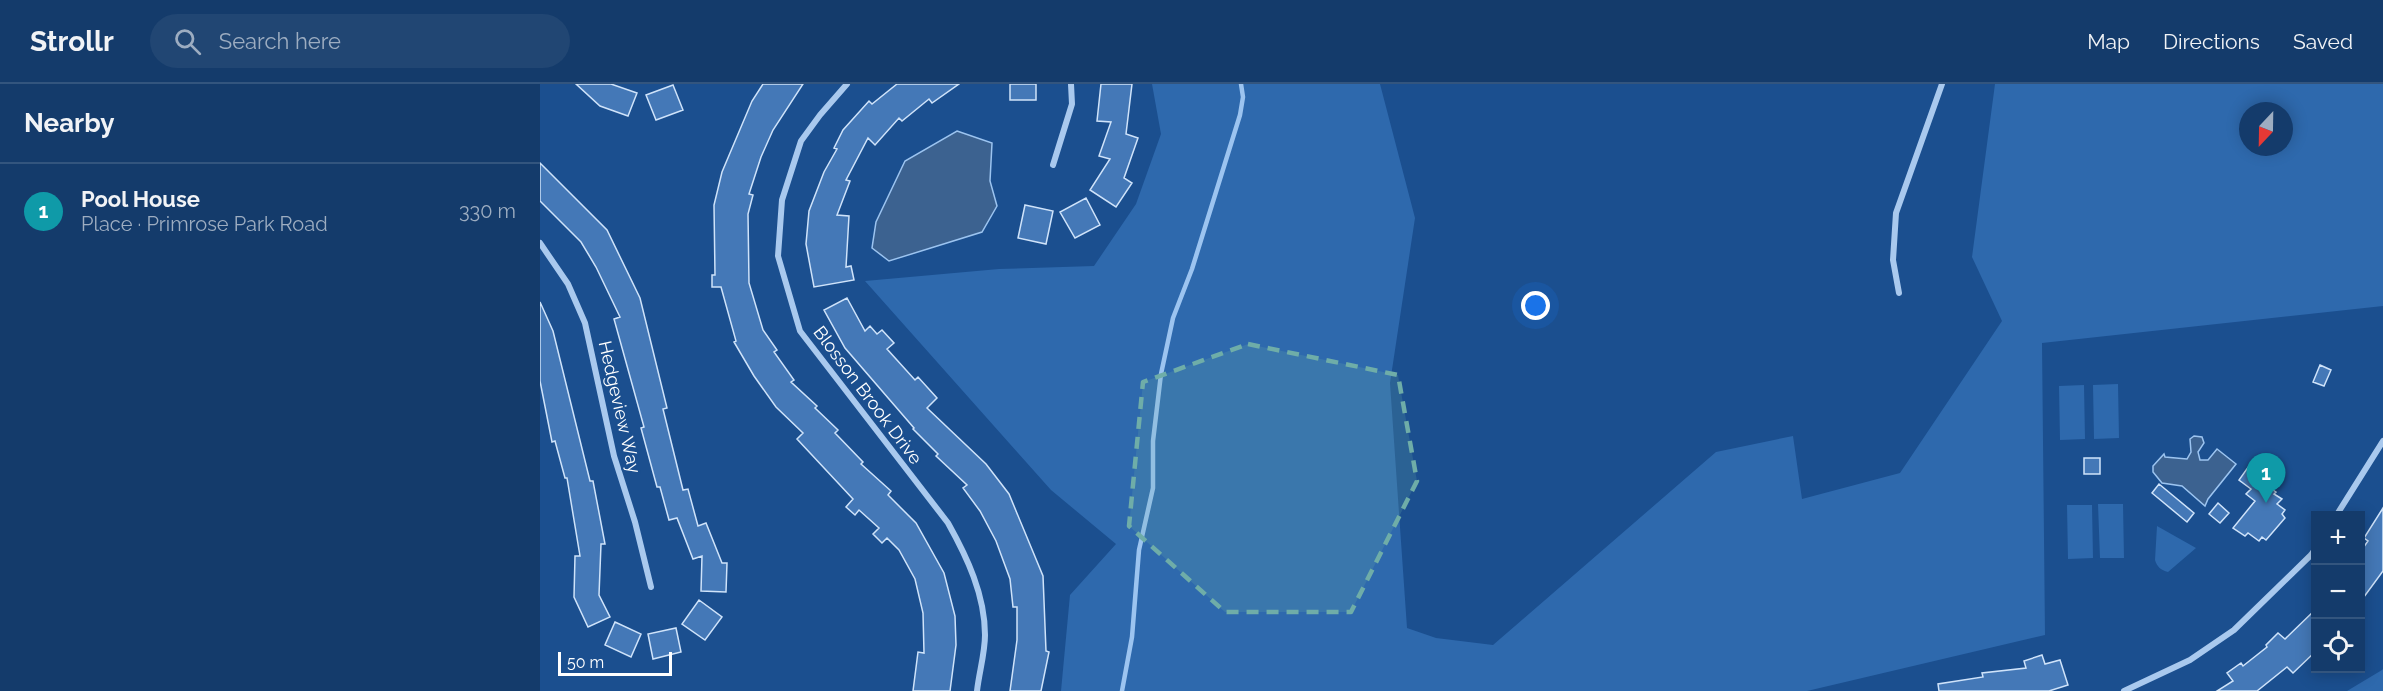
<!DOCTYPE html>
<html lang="en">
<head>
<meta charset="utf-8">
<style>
  body { margin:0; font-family:Raleway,sans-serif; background:#214673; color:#f1f3f6 }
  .controls { position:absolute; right:18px; bottom:18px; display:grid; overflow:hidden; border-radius:0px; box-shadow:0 3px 15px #0003 }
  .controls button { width:54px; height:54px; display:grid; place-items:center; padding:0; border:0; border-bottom:2px solid #33557e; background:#143b6b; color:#f1f3f6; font:30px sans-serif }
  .compass { position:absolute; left:1699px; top:18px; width:54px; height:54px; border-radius:50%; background:#143b6b; box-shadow:0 3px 15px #0003; rotate:202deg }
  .scale { position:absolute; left:18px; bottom:15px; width:114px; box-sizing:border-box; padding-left:6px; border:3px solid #fff; border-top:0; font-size:16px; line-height:21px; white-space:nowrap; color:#fff; -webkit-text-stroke:4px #1b4f8f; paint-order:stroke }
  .you { position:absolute; left:996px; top:222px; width:21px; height:21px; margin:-15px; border:4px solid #fff; border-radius:50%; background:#1a73e8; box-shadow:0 0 0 9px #1a73e833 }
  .badge { display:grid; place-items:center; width:39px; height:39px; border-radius:50%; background:#ffd166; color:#fff; font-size:20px; font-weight:700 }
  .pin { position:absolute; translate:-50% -50px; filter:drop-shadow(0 2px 3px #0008) }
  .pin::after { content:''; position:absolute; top:32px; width:21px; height:18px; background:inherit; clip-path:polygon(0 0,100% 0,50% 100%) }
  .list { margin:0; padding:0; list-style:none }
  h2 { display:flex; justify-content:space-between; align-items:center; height:78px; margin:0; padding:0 24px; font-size:26px }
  h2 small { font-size:20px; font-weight:400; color:#9dadc1 }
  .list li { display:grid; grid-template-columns:39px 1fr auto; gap:18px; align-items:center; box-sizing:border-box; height:96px; padding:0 24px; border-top:2px solid #33557e }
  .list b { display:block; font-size:22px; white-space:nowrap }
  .list p { margin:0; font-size:20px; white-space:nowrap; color:#9dadc1 }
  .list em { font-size:20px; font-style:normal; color:#9dadc1 }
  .icon { flex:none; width:33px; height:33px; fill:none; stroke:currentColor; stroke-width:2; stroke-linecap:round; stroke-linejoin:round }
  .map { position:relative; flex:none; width:1843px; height:607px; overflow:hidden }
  header { display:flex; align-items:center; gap:36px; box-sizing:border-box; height:84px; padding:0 30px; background:#143b6b; border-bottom:2px solid #33557e }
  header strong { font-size:28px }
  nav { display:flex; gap:33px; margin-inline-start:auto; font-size:21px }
  .search { width:420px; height:54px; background:#214673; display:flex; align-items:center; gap:15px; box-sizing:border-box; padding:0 21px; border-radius:33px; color:#9dadc1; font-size:22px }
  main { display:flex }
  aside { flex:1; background:#143b6b }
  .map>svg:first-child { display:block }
</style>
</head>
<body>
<header>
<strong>Strollr</strong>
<div class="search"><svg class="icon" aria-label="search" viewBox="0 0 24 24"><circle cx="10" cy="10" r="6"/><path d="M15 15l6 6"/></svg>Search here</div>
<nav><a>Map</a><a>Directions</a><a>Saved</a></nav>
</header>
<main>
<aside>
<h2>Nearby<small></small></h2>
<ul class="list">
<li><span class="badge" style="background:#0f9aa8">1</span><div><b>Pool House</b><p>Place · Primrose Park Road</p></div><em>330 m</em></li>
</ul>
</aside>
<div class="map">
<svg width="1843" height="607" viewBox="0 0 1843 607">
  <rect width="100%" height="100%" fill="#1b4f8f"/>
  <!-- green -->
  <path fill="#2e69ad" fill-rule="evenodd" d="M 612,0 L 840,0 L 875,134 L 850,299 L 867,544 L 896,554 L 953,561 L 1176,368 L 1253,352 L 1262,415 L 1360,389 L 1462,237 L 1432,173 L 1455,0 L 1843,0 L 1843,222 L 1502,259 L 1505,551 L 1267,607 L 521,607 L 530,511 L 576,460 L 511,406 L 325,197 L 459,185 L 554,182 L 596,120 L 621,50 ZM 1708,27 L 1744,27 L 1744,63 L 1708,63 Z
    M 1578,300 L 1579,354 L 1554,355 L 1553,301 Z
    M 1544,301 L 1545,355 L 1520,356 L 1519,302 Z
    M 1558,420 L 1583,420 L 1584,474 L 1560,474 Z
    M 1527,421 L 1552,421 L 1553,474 L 1528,475 Z
    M 1617,442 L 1656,464 L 1628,488 C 1621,486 1617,483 1615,476 Z
    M 1843,585 L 1843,607 L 1807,607 L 1842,586 Z"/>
  <!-- water -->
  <path fill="#3c6290" stroke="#9cc4f0" stroke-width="1.5" d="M 417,47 L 452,59 L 450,97 L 457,122 L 442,148 L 349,177 L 332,164 L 336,138 L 365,77 Z
    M 1654,352 L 1662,353 L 1664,359 L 1658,368 L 1660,376 L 1668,376 L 1677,365 L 1696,380 L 1668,415 L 1665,422 L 1642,402 L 1622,399 L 1613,388 L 1613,382 L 1624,370 L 1625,373 L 1647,375 L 1651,368 L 1650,355 Z"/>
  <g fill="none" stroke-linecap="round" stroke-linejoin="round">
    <!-- stream -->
    <path stroke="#9cc4f0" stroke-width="4.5" d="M 582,607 L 592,553 L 599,466 L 613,404 L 613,357 L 621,290 L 633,234 L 652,185 L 700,31 L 703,13 L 701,0"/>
  </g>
  <!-- building -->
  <path fill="#4478b7" stroke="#cfe3fa" stroke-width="1.5" d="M 36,0 L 71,0 L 97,9 L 88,32 L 60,22 Z
    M 223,0 L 263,0 L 233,46 L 221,73 L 209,110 L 213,111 L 208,130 L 209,199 L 223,246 L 237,266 L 234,268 L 254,296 L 251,298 L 277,322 L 275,324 L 298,346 L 295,349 L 323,378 L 321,380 L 351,407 L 348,411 L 376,439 L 404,489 L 415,532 L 416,561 L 410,607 L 373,607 L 378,568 L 384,569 L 383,529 L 375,495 L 359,466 L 347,454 L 342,459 L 333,450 L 339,444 L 319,426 L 315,431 L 306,423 L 313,415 L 257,355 L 263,349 L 236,323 L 214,292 L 194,258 L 196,257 L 181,203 L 172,203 L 172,191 L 175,191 L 174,121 L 182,88 L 212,17 Z
    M 357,0 L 419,0 L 392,19 L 389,15 L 362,37 L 359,34 L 335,61 L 328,54 L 306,96 L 310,97 L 297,131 L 309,132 L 306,183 L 311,182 L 314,196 L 274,203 L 266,160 L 269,127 L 284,88 L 297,65 L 294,64 L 303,46 L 329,17 L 332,20 Z
    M 470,0 L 496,0 L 496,16 L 470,16 Z
    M 561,0 L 592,0 L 586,50 L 598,54 L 584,94 L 592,99 L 576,123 L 550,106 L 570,75 L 559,72 L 571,38 L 557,37 Z
    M 133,1 L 143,26 L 116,36 L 106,11 Z
    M 0,79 L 67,146 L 100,214 L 127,324 L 123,325 L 143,406 L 148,405 L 158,442 L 166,439 L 182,479 L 187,479 L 186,508 L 161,507 L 162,472 L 153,475 L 137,434 L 129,436 L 120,403 L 117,403 L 101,344 L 104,343 L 74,235 L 80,233 L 56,183 L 41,158 L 0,117 Z
    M 546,114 L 560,141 L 535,154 L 520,128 Z
    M 485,121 L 513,127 L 506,160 L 478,154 Z
    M 307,214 L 325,247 L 330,242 L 337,250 L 342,246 L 354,259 L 347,265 L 375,296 L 378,293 L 397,314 L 387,324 L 446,380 L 469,410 L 503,492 L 506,567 L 509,568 L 501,607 L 470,607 L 477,556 L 477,523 L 473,523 L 470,495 L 456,457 L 440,427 L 423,404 L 427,401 L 396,372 L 398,370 L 373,345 L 374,344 L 305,264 L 284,226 Z
    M 0,218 L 13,247 L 50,397 L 53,397 L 65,460 L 61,460 L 59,511 L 70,533 L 48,543 L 34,513 L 35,472 L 40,472 L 27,394 L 25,394 L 15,357 L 12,358 L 0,297 Z
    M 1780,281 L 1791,286 L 1784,302 L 1773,298 Z
    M 1544,374 L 1560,374 L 1560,390 L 1544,390 Z
    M 1709,382 L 1724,393 L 1720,397 L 1736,408 L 1734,410 L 1742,415 L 1737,420 L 1745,426 L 1742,430 L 1745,434 L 1726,456 L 1722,453 L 1719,457 L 1708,449 L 1705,452 L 1693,444 L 1715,417 L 1706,410 L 1711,405 L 1699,396 Z
    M 1619,400 L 1654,429 L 1647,438 L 1612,409 Z
    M 1678,419 L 1689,429 L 1680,439 L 1669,430 Z
    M 1843,424 L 1843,487 L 1821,517 L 1821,467 L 1828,457 L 1824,454 Z
    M 159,516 L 182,533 L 165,556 L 142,540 Z
    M 1776,525 L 1776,567 L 1753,589 L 1747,583 L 1717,607 L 1677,607 L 1693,597 L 1687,589 L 1701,579 L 1703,582 L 1727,563 L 1726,561 L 1738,549 L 1745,555 Z
    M 75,538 L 101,550 L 91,573 L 65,561 Z
    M 136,544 L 141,568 L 113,575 L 108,550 Z
    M 1502,571 L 1505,580 L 1520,576 L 1528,601 L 1509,607 L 1399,607 L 1398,600 L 1443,593 L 1442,589 L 1486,584 L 1484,577 Z"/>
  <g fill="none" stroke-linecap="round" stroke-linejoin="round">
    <!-- street -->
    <path stroke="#a9c9ee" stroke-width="6" d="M 307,0 L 280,31 L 261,57 L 242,116 L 238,172 L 260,247 L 408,439 C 427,473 445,511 445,551 C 445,569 439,589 437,607
      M 513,81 L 532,20 L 531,0
      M 0,159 L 28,200 L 45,239 L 74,372 L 95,438 L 111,503
      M 1359,209 L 1353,176 L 1356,129 L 1402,0
      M 1796,432 L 1843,357
      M 1584,607 L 1650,576 L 1694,546 L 1771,471 L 1776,464"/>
  </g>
  <!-- marked area -->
  <path fill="#6fada8" fill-opacity="0.2" stroke="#6fada8" stroke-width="4.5" stroke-dasharray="12 8" stroke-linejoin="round" d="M 708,260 L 858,291 L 877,397 L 811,528 L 685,528 L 589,442 L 603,298 Z"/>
  <g text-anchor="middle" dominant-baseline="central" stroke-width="4.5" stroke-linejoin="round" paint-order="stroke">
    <!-- street labels -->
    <g font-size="18" fill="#fff" stroke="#1b4f8f">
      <text transform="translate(328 311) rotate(53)">Blosson Brook Drive</text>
      <text transform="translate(80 323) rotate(77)">Hedgeview Way</text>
    </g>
  </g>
</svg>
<div class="controls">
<button>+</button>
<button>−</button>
<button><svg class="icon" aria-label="locate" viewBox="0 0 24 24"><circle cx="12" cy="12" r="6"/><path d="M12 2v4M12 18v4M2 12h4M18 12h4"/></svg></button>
</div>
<svg class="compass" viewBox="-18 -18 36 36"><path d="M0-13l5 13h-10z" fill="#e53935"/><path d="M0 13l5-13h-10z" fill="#9dadc1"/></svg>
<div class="scale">50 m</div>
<div class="you"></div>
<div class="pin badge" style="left:1726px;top:419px;background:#0f9aa8">1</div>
</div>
</main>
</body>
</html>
